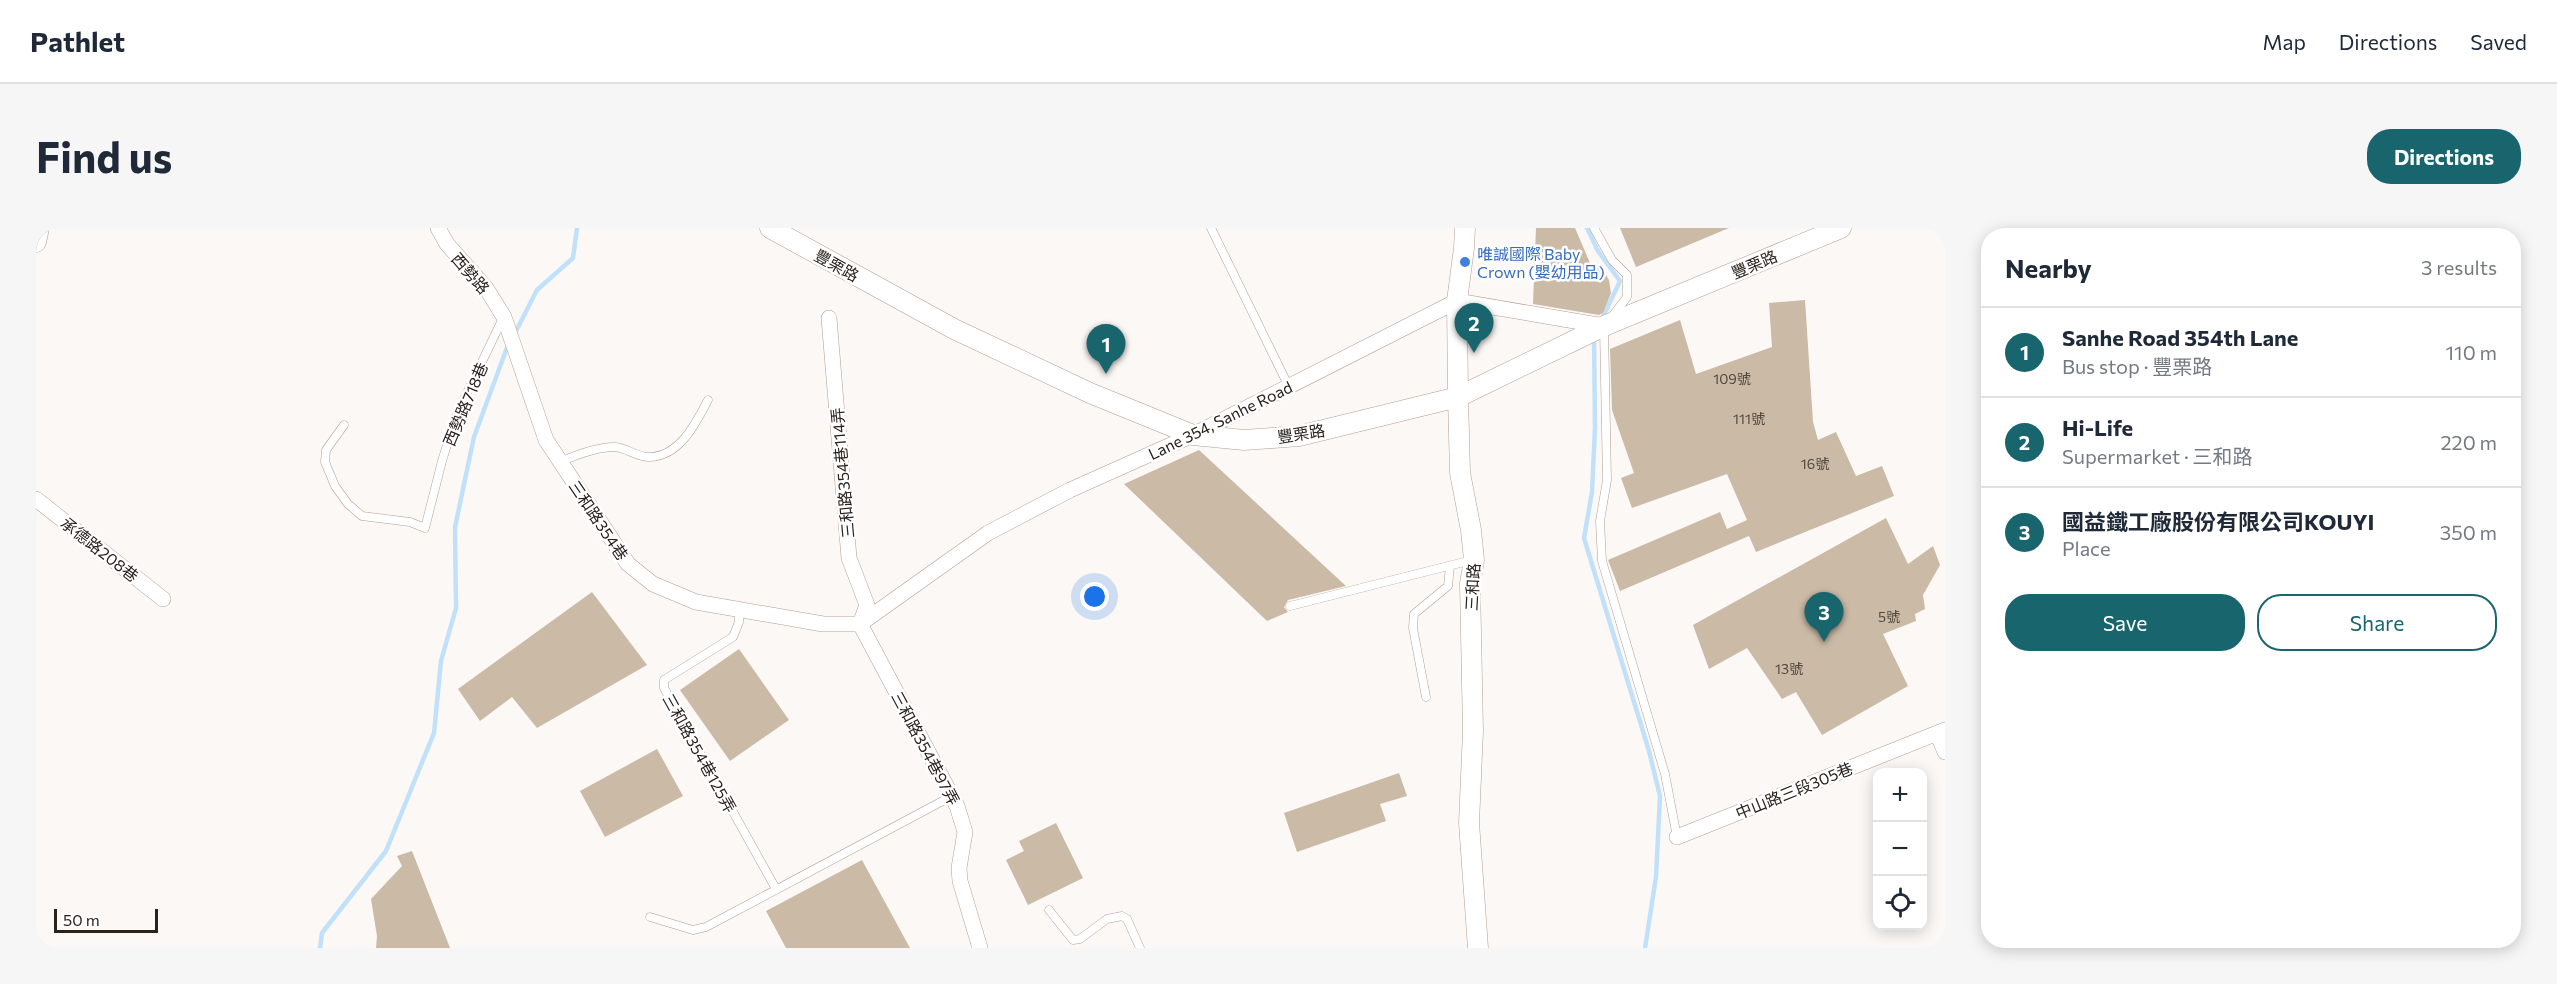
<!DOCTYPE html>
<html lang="en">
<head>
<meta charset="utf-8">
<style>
  body { margin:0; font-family:Commissioner,"Noto Sans TC",sans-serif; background:#f6f6f7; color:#1f2937 }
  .controls { position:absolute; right:18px; bottom:18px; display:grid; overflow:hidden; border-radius:12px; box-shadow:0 3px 15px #0003 }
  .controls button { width:54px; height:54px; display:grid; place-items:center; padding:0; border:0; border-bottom:2px solid #e0e1e3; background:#fff; color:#1f2937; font:30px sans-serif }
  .scale { position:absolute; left:18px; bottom:15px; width:104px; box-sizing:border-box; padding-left:6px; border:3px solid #2a221c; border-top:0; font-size:16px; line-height:21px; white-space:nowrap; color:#2a221c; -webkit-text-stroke:4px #fff; paint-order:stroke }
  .you { position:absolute; left:1059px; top:369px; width:21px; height:21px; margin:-15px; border:4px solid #fff; border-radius:50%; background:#1a73e8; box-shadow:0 0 0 9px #1a73e833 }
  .badge { display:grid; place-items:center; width:39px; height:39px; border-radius:50%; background:#18656d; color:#fff; font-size:20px; font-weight:700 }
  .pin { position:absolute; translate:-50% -50px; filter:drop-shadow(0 2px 3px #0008) }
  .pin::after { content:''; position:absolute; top:32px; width:21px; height:18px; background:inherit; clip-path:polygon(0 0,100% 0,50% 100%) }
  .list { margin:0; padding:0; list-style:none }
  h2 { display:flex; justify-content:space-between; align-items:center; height:78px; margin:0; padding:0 24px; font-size:26px }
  h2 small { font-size:20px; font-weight:400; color:#747a83 }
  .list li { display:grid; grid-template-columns:39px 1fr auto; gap:18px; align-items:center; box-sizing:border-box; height:90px; padding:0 24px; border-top:2px solid #e0e1e3 }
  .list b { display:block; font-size:22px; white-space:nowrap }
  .list p { margin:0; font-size:20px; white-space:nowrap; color:#747a83 }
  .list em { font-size:20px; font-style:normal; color:#747a83 }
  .actions { display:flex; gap:12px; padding:18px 24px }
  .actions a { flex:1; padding:14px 0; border:2px solid #18656d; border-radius:24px; text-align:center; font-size:21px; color:#18656d }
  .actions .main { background:#18656d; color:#fff }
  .icon { flex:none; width:33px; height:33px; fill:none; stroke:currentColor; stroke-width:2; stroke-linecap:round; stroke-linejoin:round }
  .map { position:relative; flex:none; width:1909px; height:720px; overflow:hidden; border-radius:24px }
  header { display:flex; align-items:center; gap:36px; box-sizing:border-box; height:84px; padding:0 30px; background:#fff; border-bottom:2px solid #e0e1e3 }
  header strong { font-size:28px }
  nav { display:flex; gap:33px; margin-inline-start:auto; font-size:21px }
  .intro { display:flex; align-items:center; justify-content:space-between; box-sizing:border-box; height:144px; padding:0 36px }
  h1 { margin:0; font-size:42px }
  .button { padding:15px 27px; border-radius:24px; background:#18656d; color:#fff; font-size:21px; font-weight:700 }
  main { display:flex; gap:36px; padding:0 36px }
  aside { flex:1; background:#fff; border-radius:24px; box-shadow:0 3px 15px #0003 }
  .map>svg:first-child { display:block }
</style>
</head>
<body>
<header>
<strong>Pathlet</strong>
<nav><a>Map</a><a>Directions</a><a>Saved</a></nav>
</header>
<div class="intro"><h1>Find us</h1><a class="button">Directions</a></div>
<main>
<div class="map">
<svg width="1909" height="720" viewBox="0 0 1909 720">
  <rect width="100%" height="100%" fill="#fcf8f5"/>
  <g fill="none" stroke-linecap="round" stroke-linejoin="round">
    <!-- stream -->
    <path stroke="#c1e1fa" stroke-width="4.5" d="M 1551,0 L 1562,23 L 1584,53 L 1566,91
      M 478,107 L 501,62 L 537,30 L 541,0
      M 1558,110 L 1559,200 L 1556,264 L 1548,310 L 1613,523 L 1624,568 L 1620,649 L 1609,720
      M 284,720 L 286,705 L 350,623 L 398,505 L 405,433 L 420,380 L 419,299 L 438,209 L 472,117"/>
  </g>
  <!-- building -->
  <path fill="#cabaa6" d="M 1500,0 L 1539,0 L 1554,35 L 1568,44 L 1573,52 L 1575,65 L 1567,85 L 1563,87 L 1497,76 Z
    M 1584,0 L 1693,0 L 1600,39 Z
    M 1769,72 L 1777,194 L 1782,212 L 1800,204 L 1820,248 L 1846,238 L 1858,268 L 1720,324 L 1713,308 L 1584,363 L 1572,332 L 1684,284 L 1691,301 L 1711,292 L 1691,246 L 1596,280 L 1585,250 L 1598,245 L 1576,182 L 1574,121 L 1644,92 L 1660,146 L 1736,119 L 1733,75 Z
    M 1163,222 L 1310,358 L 1252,372 L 1248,379 L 1252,384 L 1231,393 L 1088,256 Z
    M 1850,290 L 1872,336 L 1897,318 L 1904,337 L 1887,367 L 1889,381 L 1879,386 L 1880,393 L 1847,406 L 1872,458 L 1786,507 L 1760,464 L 1746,471 L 1711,420 L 1673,441 L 1657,397 Z
    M 556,364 L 611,437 L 501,500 L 476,469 L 444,493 L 422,461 Z
    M 703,421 L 753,492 L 694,533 L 644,462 Z
    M 621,521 L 647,568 L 569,609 L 544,563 Z
    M 1363,545 L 1371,568 L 1344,576 L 1350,593 L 1261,624 L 1248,585 Z
    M 1020,595 L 1047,650 L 992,677 L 970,632 L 988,623 L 983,613 Z
    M 376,623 L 414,720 L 340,720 L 341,708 L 335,671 L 366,638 L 361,628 Z
    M 826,632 L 874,720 L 750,720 L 730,683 Z"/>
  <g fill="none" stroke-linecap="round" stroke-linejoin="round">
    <!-- service casing -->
    <g stroke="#b39d8f" stroke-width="9">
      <path id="service" d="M 1175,0 L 1253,159
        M 1558,0 L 1576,32 L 1591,47 L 1591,69 L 1575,90
        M 1568,99 L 1571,252 L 1564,293 L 1566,333 L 1629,546 L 1641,609
        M 308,197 L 290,222 L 289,234 L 299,258 L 312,276 L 326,288 L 374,294 L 389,300 L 406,233 L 420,188 L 467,90
        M 524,234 C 540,227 560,219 578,219 C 590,219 602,230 614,229 C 644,228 660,195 672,172
        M 1254,378 L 1436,332
        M 703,382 L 703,394 L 697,409 L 628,452 L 628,460 L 740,661
        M 1390,469 L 1377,400 L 1378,386 L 1412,358 L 1414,338
        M 1013,682 L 1037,712 L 1044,711 L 1071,691 L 1086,688 L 1091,691 L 1104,720
        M 614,689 L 657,702 L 670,699 L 916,568"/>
    </g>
    <!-- minor casing -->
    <g stroke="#b39d8f" stroke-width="16">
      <path id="minor" d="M 402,0 L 411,16 L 450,60 L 468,89 L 510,212 L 592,336 L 617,356 L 660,374 L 787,396 L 824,396 L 952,305 L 1034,262 L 1157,207 L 1421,73 L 1568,98
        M 793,90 L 813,330 L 831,377 L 824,396
        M 0,271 L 127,371
        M 824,396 L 921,578 L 929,604 L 923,640 L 924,653 L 944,720
        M 1901,505 L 1909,524
        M 1641,609 L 1909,502"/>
    </g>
    <!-- tertiary casing -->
    <g stroke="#b39d8f" stroke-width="21">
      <path id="tertiary" d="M 734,0 L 918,101 L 1054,165 L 1157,207 L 1208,212 L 1263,208 L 1422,169 L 1568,98 L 1805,0
        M 1429,0 L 1428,20 L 1421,73 L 1422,169 L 1424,245 L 1435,302 L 1438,332 L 1434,356 L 1437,503 L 1433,595 L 1442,720
        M 0,14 L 3,0"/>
    </g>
    <!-- service -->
    <use href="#service" stroke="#fff" stroke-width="8"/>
    <!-- minor -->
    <use href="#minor" stroke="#fff" stroke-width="15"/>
    <!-- tertiary -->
    <use href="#tertiary" stroke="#fff" stroke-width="20"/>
  </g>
  <!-- markers -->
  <circle fill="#3f7fe0" stroke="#fff" stroke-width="2" cx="1429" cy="34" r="6"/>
  <g text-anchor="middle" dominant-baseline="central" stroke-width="5" stroke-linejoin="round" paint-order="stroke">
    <!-- number labels -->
    <g font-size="14" fill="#52483e">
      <text x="1696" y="150">109號</text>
      <text x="1713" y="190">111號</text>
      <text x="1779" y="235">16號</text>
      <text x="1853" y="388">5號</text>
      <text x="1753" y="440">13號</text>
    </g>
    <!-- shop labels -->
    <g font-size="16" fill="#366cbe" stroke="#fff" text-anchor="start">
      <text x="1441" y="25">唯誠國際 Baby<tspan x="1441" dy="18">Crown (嬰幼用品)</tspan></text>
    </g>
    <!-- street labels -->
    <g font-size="16" fill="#2a221c" stroke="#fff">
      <text transform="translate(1718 36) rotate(-23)">豐栗路</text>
      <text transform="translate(801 37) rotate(29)">豐栗路</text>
      <text transform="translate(435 45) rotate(49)">西勢路</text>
      <text transform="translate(429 176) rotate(-67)">西勢路718巷</text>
      <text transform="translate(1184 192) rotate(-26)">Lane 354, Sanhe Road</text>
      <text transform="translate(1265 205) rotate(-9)">豐栗路</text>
      <text transform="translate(806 245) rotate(-95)">三和路354巷114弄</text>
      <text transform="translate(563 292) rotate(56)">三和路354巷</text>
      <text transform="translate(64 321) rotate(38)">承德路208巷</text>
      <text transform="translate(1436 359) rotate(-87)">三和路</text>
      <text transform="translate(890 520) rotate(62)">三和路354巷97弄</text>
      <text transform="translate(664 525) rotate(61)">三和路354巷125弄</text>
      <text transform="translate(1758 562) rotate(-22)">中山路三段305巷</text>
    </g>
  </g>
</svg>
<div class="controls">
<button>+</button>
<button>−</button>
<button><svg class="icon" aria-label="locate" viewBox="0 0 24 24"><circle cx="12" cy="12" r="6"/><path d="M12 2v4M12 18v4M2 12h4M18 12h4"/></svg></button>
</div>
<div class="scale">50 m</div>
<div class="you"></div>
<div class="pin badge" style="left:1070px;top:146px">1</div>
<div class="pin badge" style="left:1438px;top:125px">2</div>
<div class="pin badge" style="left:1788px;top:414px">3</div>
</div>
<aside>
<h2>Nearby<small>3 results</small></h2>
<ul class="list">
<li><span class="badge">1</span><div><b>Sanhe Road 354th Lane</b><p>Bus stop · 豐栗路</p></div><em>110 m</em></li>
<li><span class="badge">2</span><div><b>Hi-Life</b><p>Supermarket · 三和路</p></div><em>220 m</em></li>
<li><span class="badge">3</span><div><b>國益鐵工廠股份有限公司KOUYI</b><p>Place</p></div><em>350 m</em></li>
</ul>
<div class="actions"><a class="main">Save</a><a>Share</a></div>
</aside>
</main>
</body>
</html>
